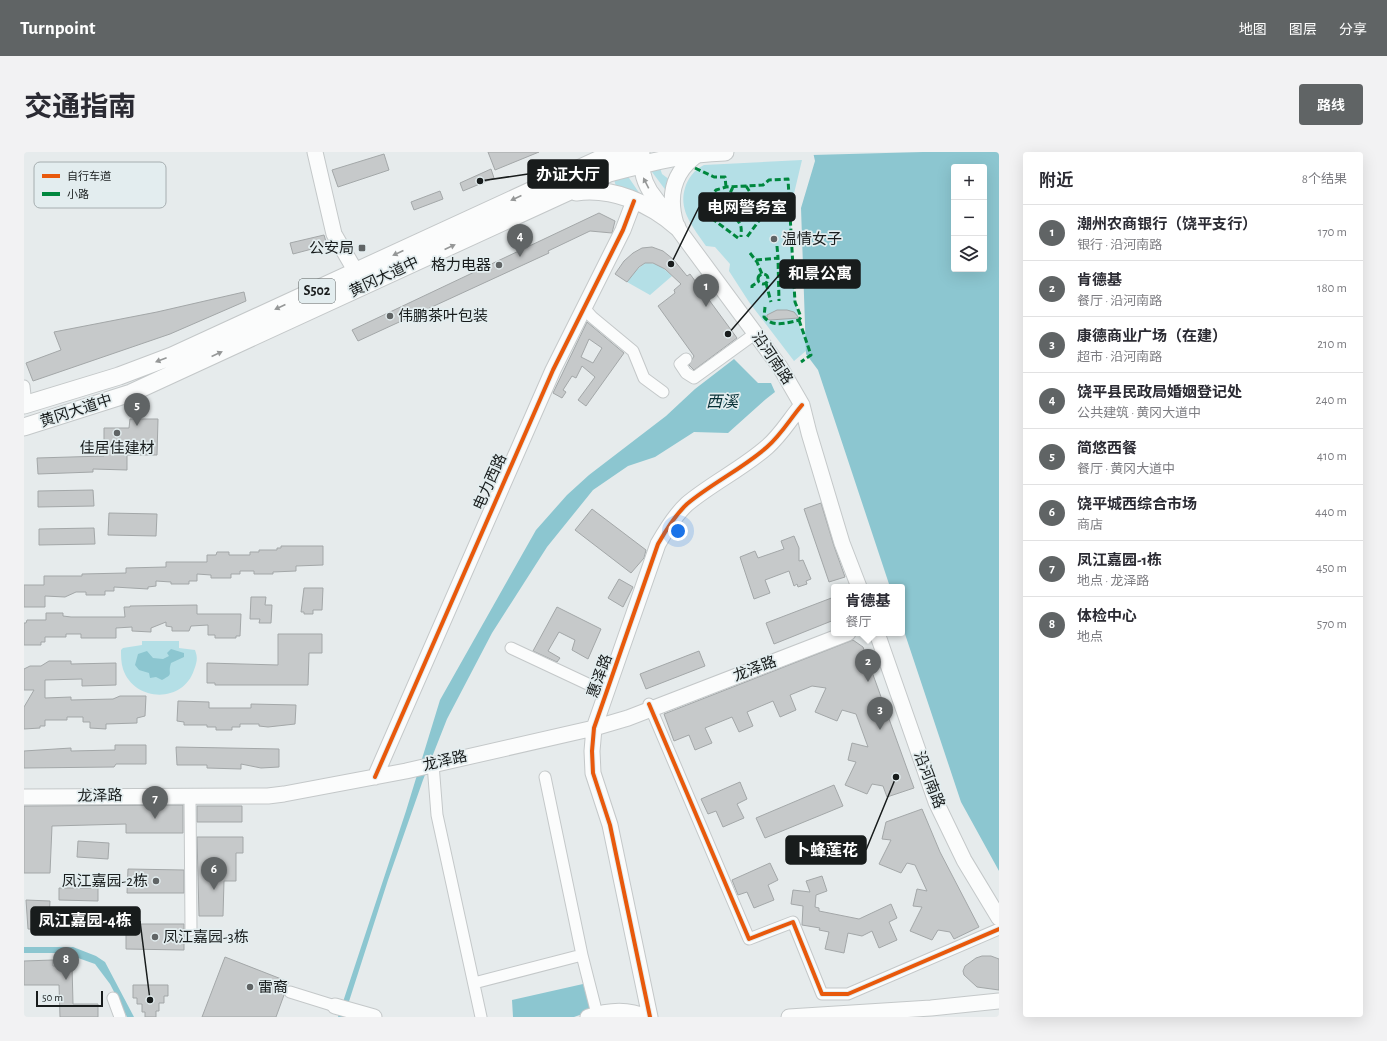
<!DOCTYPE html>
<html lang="zh">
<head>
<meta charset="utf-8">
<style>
  body { margin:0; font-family:"Alegreya Sans","Noto Sans SC",sans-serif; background:#f2f2f3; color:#2b2b33 }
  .controls { position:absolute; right:12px; top:12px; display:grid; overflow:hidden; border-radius:4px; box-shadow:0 4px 16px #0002 }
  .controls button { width:36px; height:36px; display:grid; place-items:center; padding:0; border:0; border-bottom:1px solid #e1e1e2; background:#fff; color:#2b2b33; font:20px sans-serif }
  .scale { position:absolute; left:12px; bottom:10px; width:67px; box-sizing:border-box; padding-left:4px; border:2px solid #181c1c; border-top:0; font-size:11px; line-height:14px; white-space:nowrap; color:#181c1c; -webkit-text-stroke:3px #e3edef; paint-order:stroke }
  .you { position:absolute; left:654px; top:379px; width:14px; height:14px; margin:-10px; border:3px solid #fff; border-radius:50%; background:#1a73e8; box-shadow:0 0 0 6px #1a73e833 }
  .badge { display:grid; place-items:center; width:26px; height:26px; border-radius:50%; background:#606465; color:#fff; font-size:13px; font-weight:700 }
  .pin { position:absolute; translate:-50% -33px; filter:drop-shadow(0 1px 2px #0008) }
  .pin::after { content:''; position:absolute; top:21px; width:14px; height:12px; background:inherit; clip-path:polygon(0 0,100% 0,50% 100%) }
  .popup { position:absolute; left:807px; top:432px; width:74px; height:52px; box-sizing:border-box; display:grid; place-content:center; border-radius:4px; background:#fff; filter:drop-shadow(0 1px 3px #0005); font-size:13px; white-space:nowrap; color:#7c7c81 }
  .popup b { font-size:15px; color:#2b2b33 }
  .popup::after { content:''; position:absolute; left:50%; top:100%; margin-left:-8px; border:8px solid transparent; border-top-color:#fff }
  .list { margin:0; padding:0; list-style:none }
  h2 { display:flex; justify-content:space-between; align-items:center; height:52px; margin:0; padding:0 16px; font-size:17px }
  h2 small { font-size:13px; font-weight:400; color:#7c7c81 }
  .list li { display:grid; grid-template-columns:26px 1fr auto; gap:12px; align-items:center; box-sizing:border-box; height:56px; padding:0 16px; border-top:1px solid #e1e1e2 }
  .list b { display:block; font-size:15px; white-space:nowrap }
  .list p { margin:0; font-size:13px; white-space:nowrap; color:#7c7c81 }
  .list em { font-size:13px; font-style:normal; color:#7c7c81 }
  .icon { flex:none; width:22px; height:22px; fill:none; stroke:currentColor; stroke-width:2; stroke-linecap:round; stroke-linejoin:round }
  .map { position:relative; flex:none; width:975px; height:865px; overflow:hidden; border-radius:4px }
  header { display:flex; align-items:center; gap:24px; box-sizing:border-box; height:56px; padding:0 20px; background:#606465; color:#fff }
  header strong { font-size:19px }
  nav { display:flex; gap:22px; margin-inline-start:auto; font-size:14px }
  .intro { display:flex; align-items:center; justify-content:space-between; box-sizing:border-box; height:96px; padding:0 24px }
  h1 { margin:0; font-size:28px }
  .button { padding:10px 18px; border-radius:4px; background:#606465; color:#fff; font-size:14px; font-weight:700 }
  main { display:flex; gap:24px; padding:0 24px }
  aside { flex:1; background:#fff; border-radius:4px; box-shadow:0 4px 16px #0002 }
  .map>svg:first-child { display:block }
</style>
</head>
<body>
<header>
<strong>Turnpoint</strong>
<nav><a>地图</a><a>图层</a><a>分享</a></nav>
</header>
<div class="intro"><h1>交通指南</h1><a class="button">路线</a></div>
<main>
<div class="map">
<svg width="975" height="865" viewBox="0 0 975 865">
  <rect width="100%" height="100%" fill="#e6ebec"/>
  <!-- green -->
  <path fill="#b4dfe6" d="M 778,8 L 768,50 L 767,69 L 768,124 L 776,176 L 788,184 L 783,198 L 770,209 L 725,150 L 705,119 L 706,112 L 691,95 L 682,94 C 670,76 654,59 661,36 C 664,26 670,18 680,13 Z
    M 635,13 L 638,22 L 646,28 L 643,40 L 625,16 Z
    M 603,23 L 618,45 L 592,35 L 590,27 Z
    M 621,111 C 633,110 640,116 648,124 L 626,143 L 603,130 L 609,121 Z
    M 118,489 L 155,489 L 155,496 L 171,498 C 174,506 173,510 170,518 C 159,552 110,550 99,517 C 97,511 97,504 97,498 L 99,496 L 118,493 Z"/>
  <!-- water -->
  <path fill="#8cc6d0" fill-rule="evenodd" d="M 789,0 L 975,0 L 975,719 L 937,650 L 878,473 L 878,435 L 866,435 L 794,218 L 782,202 L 777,56 L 791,9 ZM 930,15 L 960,15 L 960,117 L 930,117 Z
    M 710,207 L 734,231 L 747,231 L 751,240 L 742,247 L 704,281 L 670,280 L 631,305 L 604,314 L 569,338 L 523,395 L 468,481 L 423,567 L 399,628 L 364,728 L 320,865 L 314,865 L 382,659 L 416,548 L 512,378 L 543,343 L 565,323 L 642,264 L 671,237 Z
    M 147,497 L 160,501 L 160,505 L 147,511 C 143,523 151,521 138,528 L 132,525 L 126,526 L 125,521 L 115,518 L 111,513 L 114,502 L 123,499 L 129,506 L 139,507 L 145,504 L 143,501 Z
    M 0,795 L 49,795 L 72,804 L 81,810 L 110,865 L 103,865 L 86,832 L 71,812 L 40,801 L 0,801 Z
    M 559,832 L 567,859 L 550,865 L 489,865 L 488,848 Z"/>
  <!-- pier -->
  <path fill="#e6ebec" d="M 787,0 L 899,0 L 788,3 Z"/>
  <!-- building -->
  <path fill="#c6c9ca" stroke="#a3a7a8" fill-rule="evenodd" d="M 464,0 L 515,0 L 471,18 Z
    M 360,2 L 365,18 L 314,35 L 308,18 Z
    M 467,17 L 470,26 L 439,39 L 436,31 Z
    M 416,39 L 419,47 L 390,58 L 387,50 Z
    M 575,61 L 591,69 L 588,81 L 566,79 L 524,99 L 525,101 L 334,189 L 328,178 Z
    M 300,83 L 303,93 L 269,102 L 266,91 Z
    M 628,95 L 639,99 L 649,107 L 663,124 L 666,122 L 713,186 L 670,218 L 665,213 L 670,204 L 634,154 L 651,141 L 650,138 L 657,132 L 641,117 L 629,111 L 621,111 L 615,115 L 603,130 L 591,122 L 600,109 L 609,101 L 618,96 Z
    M 220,140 L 222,149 L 146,182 L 9,229 L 2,211 L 37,198 L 30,180 L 133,160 Z
    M 753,158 L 763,158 L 770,160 L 775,166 L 746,168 L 743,167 L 743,163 Z
    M 563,170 L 600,201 L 562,254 L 554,248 L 571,225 L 558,214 L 552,226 L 548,224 L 539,238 L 542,240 L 538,246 L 529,241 ZM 565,187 L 578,196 L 569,211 L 557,205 Z
    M 106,267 L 134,267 L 133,303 L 103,303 L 103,318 L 69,317 L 69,320 L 14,322 L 13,306 L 80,304 L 80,276 L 105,276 Z
    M 69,338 L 70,354 L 14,355 L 14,339 Z
    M 797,351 L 810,394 L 821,425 L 805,430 L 780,357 Z
    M 568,357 L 622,398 L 620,406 L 607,421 L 551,378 Z
    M 85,361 L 133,362 L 132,384 L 84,383 Z
    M 70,376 L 71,392 L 15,393 L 15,377 Z
    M 770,384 L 775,396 L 775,409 L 779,408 L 787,427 L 782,429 L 783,432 L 774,435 L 773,432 L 770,434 L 765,419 L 741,428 L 746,441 L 730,447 L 716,405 L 731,399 L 734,406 L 760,397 L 757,389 Z
    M 257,394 L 299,394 L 299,413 L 272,414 L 272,419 L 249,420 L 249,422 L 230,422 L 230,419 L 216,419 L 216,422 L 207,422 L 207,426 L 187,426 L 187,423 L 173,422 L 173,429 L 165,429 L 165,432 L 147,432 L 147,430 L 132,429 L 132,434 L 124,435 L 124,437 L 90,435 L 90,439 L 81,439 L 81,443 L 62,443 L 62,440 L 52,440 L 41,445 L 21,444 L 21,455 L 0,455 L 0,433 L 20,433 L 20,424 L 58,424 L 58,422 L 102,421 L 102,416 L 142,415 L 142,410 L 183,410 L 183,403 L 192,403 L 193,400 L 205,400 L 205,403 L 226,403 L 226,400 L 235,400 L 235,398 L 253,398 L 253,396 L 257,396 Z
    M 595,427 L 609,435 L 599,455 L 584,446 Z
    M 280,436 L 299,436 L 298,458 L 289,458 L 289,462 L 280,462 L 280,460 L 277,460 Z
    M 227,445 L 242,445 L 241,453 L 248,453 L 247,471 L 235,471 L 236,467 L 226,467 Z
    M 810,445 L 810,468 L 750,492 L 742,471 Z
    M 173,453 L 173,462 L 217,462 L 216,484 L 212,484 L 212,486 L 191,486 L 191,483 L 184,483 L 184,473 L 167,474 L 165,479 L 148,479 L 148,475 L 142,474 L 142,470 L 127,476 L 127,480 L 108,479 L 108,475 L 92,476 L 92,486 L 57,486 L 57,482 L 42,482 L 42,485 L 21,485 L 21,490 L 17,490 L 17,493 L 0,493 L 0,471 L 2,471 L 3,468 L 22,468 L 22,461 L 39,461 L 39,464 L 47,465 L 101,465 L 100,455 L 106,455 L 106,454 Z
    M 533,455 L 577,477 L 564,507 L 548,498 L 551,488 L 535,480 L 524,499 L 536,506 L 533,510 L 509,499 Z
    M 254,482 L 298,482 L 298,501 L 285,501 L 284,533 L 191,533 L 191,531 L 183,531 L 183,511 L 254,513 Z
    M 829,488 L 839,495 L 890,636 L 863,645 L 859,634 L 848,632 L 843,642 L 821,633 L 832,610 L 824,608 L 828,591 L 844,595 L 832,562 L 818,558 L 813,569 L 791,560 L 802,536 L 788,534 L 766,543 L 772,558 L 756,565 L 749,549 L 723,560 L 729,574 L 715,580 L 708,565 L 681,576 L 688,591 L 671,598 L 665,583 L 650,589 L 640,562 Z
    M 675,499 L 681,514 L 622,537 L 616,522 Z
    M 25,509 L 47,509 L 47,512 L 92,511 L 92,533 L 58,534 L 58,527 L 21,528 L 21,546 L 47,545 L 47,548 L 89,547 L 96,544 L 122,544 L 121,564 L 113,566 L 113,571 L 82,572 L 82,577 L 66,576 L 66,570 L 59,570 L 59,565 L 43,565 L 43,568 L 21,568 L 21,574 L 16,574 L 16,576 L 0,577 L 0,555 L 10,538 L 0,538 L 0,517 L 6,514 L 17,514 Z
    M 154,549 L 185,550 L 185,556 L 227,556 L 227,552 L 272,553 L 271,572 L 244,575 L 235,574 L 235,572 L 216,572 L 216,575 L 208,575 L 208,578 L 192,578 L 192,575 L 183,575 L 183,573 L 160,573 L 160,570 L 153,569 Z
    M 91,593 L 122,593 L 122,612 L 92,612 L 90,615 L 0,616 L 0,599 L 47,596 L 47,599 L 91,598 Z
    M 152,595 L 255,597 L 255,615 L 237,616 L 217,612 L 217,617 L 183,616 L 183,613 L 153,613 Z
    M 716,630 L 723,647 L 713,652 L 720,666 L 699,675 L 692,659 L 684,662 L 677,647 Z
    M 810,633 L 819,654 L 741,686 L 732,666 Z
    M 159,653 L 159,681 L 102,681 L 102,672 L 28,674 L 26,721 L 0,721 L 0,654 Z
    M 173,654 L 218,654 L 218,670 L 173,670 Z
    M 898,657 L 916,700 L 955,775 L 930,787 L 926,780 L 914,778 L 908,788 L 886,779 L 898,755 L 889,754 L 893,737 L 903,739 L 891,713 L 883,711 L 877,721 L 855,712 L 867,688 L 858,687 L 862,670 Z
    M 173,685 L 219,685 L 219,701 L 212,701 L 212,729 L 200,729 L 199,764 L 175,764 Z
    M 54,689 L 85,691 L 84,707 L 53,705 Z
    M 746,711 L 754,728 L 744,733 L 750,748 L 730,756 L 723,740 L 714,743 L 708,728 Z
    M 104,717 L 160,718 L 160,741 L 103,741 Z
    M 798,724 L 803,739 L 792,743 L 791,755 L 795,756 L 795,759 L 835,767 L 867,752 L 873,766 L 865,770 L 873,788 L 855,796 L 848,779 L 838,784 L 824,781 L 820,801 L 801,797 L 805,780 L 795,778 L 796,776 L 778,773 L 779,754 L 767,752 L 769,738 L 786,740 L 782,729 Z
    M 35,736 L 74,736 L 74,749 L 35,748 Z
    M 2,748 L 26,749 L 25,768 L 19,778 L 4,777 Z
    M 43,765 L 72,765 L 72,778 L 42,778 Z
    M 102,772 L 160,772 L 160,798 L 102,797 Z
    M 958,804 L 967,804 L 975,807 L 975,838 L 953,835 L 940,823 L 939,819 L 941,814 L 952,806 Z
    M 201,805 L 265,830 L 259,838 L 260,843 L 252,865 L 178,865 Z
    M 29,808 L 29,814 L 48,813 L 49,852 L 74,852 L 74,865 L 36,865 L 35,833 L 0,833 L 0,809 Z
    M 109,833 L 144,833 L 144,844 L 140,844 L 140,851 L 135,851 L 135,859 L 132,859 L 132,865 L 121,865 L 121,860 L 118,860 L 118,852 L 113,852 L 113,846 L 109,846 Z"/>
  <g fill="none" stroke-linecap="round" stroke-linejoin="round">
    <!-- street casing -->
    <g stroke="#c4c8c9" stroke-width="13">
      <path id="street" d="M 560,156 L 568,165 L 609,199 L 620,226 L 639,240
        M 662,207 L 656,212 L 662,221 L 670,226 L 732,181
        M 0,234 L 2,253
        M 487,496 L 583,541
        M 625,552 L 725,787 L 769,770 L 798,842 L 824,842 L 975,777
        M 409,612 L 413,663 L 457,865
        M 521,625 L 558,803
        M 166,643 L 167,778
        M 450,831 L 558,803 L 573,862
        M 266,840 L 311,854
        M 89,846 L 96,865"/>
    </g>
    <!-- secondary casing -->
    <g stroke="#c4c8c9" stroke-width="17">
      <path id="secondary" d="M 291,0 L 310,82 L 332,120
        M 618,0 C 617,15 618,26 626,39 L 756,215 L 778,253 L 785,281 L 818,391 L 835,435
        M 652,72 C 643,42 650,18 676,1
        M 853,481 L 912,650 L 940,708 L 975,766
        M 351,625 L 529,218 L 599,78 L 610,49
        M 0,645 L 244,644 L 260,642 L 382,619 L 570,576 L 604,566 L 824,481
        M 311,854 L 350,865
        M 564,865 C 584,858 603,856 622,865
        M 626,865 L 586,673 L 569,621 L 568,599 L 570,576 L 634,392 C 642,378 651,363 663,352 C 688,331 718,317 743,295 C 757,283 766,267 778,253
        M 765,865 L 907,856 L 975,849"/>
    </g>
    <!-- primary casing -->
    <g stroke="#c4c8c9" stroke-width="19">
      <path id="primary" d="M 552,40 C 588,35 626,51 653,75
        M 0,253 L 95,224 L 148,204 L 578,6 L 606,0
        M 0,275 L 107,241 L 585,21 C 623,11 661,1 701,0"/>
    </g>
    <!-- street -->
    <use href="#street" stroke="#fbfcfc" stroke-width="11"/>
    <!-- secondary -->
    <use href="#secondary" stroke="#fbfcfc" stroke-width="15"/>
    <!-- primary -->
    <use href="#primary" stroke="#fbfcfc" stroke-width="17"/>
    <!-- quiet -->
    <path stroke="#00873e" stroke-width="3" stroke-dasharray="6 3" stroke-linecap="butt" d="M 671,16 L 690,25 L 701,25 L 702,35
      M 722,34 L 738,59 L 737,66 L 723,85
      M 709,35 C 707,39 704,45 703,50 C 701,61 712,64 716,72 C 718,76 717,80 717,85
      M 714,86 L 686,65 L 683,56 L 687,44 L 692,38 L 702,35 L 739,33 L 745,28 L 764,27 L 771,150 L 777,165 L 775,168 C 763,171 749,176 740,165 L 741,155
      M 753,94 L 754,106
      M 726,101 L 733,110 L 738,122
      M 732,108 L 754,106 L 755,149
      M734 127a5 5 0 1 1 10 0a5 5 0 1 1-10 0Z
      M 742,131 L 747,150
      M 728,136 L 728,134 L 735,129
      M 775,168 L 787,203 L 777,210"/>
    <!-- cycleway casing -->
    <g stroke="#e3edef" stroke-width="6">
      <path id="cycleway" d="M 625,552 L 725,787 L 769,770 L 798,842 L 824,842 L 975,777
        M 351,625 L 529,218 L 599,78 L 610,49
        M 626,865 L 586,673 L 569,621 L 568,599 L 570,576 L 634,392 C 642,378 651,363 663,352 C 688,331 718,317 743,295 C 757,283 766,267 778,253"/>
    </g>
    <!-- cycleway -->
    <use href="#cycleway" stroke="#e8590c" stroke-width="4"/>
  </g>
  <!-- one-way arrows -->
  <defs><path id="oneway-solid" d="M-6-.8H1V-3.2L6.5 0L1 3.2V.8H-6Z"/></defs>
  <g fill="#959797">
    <use href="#oneway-solid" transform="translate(622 31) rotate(-117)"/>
    <use href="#oneway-solid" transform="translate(492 46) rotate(155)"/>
    <use href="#oneway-solid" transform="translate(426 95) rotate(-25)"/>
    <use href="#oneway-solid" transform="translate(374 101) rotate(155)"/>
    <use href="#oneway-solid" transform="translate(256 155) rotate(155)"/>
    <use href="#oneway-solid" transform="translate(193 202) rotate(-25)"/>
    <use href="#oneway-solid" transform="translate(137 208) rotate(159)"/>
  </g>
  <!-- markers -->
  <g fill="#606465" stroke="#e3edef" stroke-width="1.5">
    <circle cx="750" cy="87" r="4"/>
    <rect x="334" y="92" width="8" height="8" rx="2"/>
    <circle cx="475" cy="113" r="4"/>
    <circle cx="366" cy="164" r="4"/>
    <circle cx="93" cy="281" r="4"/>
    <circle cx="132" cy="729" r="4"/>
    <circle cx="131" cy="785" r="4"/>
    <circle cx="226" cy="835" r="4"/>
  </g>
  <g text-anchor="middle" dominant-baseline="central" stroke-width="3.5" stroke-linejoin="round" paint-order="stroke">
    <!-- shield labels -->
    <rect fill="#e3edef" stroke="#555b5b" stroke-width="1" x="275" y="127" width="36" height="24" rx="3"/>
    <g font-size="14" font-weight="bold" fill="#181c1c">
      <text x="293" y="139">S502</text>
    </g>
    <!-- poi labels -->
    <g font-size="15" fill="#181c1c" stroke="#e3edef" text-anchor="start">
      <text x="758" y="87">温情女子</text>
      <text x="330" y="96" text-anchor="end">公安局</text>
      <text x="467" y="113" text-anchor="end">格力电器</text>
      <text x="374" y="164">伟鹏茶叶包装</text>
      <text x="93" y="296" text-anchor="middle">佳居佳建材</text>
      <text x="124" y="729" text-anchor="end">凤江嘉园-2栋</text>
      <text x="139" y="785">凤江嘉园-3栋</text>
      <text x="234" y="835">雷裔</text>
    </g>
    <!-- street labels -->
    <g font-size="15" fill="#181c1c" stroke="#e3edef">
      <text transform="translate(360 125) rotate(-25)">黄冈大道中</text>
      <text transform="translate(748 206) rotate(56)">沿河南路</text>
      <text transform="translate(52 259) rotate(-18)">黄冈大道中</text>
      <text transform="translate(466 330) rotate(-66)">电力西路</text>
      <text transform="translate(731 517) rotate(-21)">龙泽路</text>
      <text transform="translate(576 524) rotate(-70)">惠泽路</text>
      <text transform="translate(421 609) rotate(-13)">龙泽路</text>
      <text transform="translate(905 628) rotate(69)">沿河南路</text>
      <text transform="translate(76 644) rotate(-1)">龙泽路</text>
    </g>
    <!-- water labels -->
    <g font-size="16" font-style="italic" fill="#062f35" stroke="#e3edef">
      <text x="698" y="250">西溪</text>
    </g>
  </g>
  <!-- legend -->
  <rect x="10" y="10" width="132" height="46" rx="6" fill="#e3edef" stroke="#a6aeb0" stroke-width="1"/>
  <rect x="18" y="22" width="18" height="4" fill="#e8590c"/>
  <rect x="18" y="40" width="18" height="4" fill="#00873e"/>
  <g font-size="11" fill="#181c1c">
    <text x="43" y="28">自行车道</text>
    <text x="43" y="46">小路</text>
  </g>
  <!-- callouts -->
  <path fill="none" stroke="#181c1c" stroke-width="1.5" d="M456 29L504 22M647 112L675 55M704 182L756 122M872 625L842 698M126 848L116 769"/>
  <g fill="#181c1c" stroke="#e3edef" stroke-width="1.5">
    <circle cx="456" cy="29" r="4"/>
    <circle cx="647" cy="112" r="4"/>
    <circle cx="704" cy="182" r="4"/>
    <circle cx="872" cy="625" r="4"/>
    <circle cx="126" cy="848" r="4"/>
  </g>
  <g fill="#181c1c" stroke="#181c1c" stroke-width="1.5">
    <rect x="504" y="8" width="80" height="28" rx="4"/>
    <rect x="675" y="41" width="96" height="28" rx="4"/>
    <rect x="756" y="108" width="80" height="28" rx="4"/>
    <rect x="762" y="684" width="80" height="28" rx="4"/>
    <rect x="7" y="755" width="109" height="28" rx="4"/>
  </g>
  <g font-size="16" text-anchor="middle" font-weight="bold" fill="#fff">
    <text x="544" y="28">办证大厅</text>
    <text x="723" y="61">电网警务室</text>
    <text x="796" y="127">和景公寓</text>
    <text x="802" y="704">卜蜂莲花</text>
    <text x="61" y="774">凤江嘉园-4栋</text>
  </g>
</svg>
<div class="controls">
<button>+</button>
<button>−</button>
<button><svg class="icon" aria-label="layers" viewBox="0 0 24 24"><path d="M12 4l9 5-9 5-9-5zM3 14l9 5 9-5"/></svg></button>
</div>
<div class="scale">50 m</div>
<div class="you"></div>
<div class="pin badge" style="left:682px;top:155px">1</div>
<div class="pin badge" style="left:844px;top:530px">2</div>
<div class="popup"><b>肯德基</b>餐厅</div>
<div class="pin badge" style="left:856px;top:578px">3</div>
<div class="pin badge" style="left:496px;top:105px">4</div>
<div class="pin badge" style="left:113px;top:274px">5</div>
<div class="pin badge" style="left:190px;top:738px">6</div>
<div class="pin badge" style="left:131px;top:667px">7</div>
<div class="pin badge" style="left:42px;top:828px">8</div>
</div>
<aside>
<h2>附近<small>8个结果</small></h2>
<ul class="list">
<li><span class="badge">1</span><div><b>潮州农商银行（饶平支行）</b><p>银行 · 沿河南路</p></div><em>170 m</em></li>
<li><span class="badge">2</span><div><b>肯德基</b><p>餐厅 · 沿河南路</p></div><em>180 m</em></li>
<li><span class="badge">3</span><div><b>康德商业广场（在建）</b><p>超市 · 沿河南路</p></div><em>210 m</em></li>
<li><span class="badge">4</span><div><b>饶平县民政局婚姻登记处</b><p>公共建筑 · 黄冈大道中</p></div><em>240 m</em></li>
<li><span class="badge">5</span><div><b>简悠西餐</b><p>餐厅 · 黄冈大道中</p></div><em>410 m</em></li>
<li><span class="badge">6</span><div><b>饶平城西综合市场</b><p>商店</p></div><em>440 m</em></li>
<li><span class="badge">7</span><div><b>凤江嘉园-1栋</b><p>地点 · 龙泽路</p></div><em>450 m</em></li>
<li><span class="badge">8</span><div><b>体检中心</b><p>地点</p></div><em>570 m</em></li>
</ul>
</aside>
</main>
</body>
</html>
